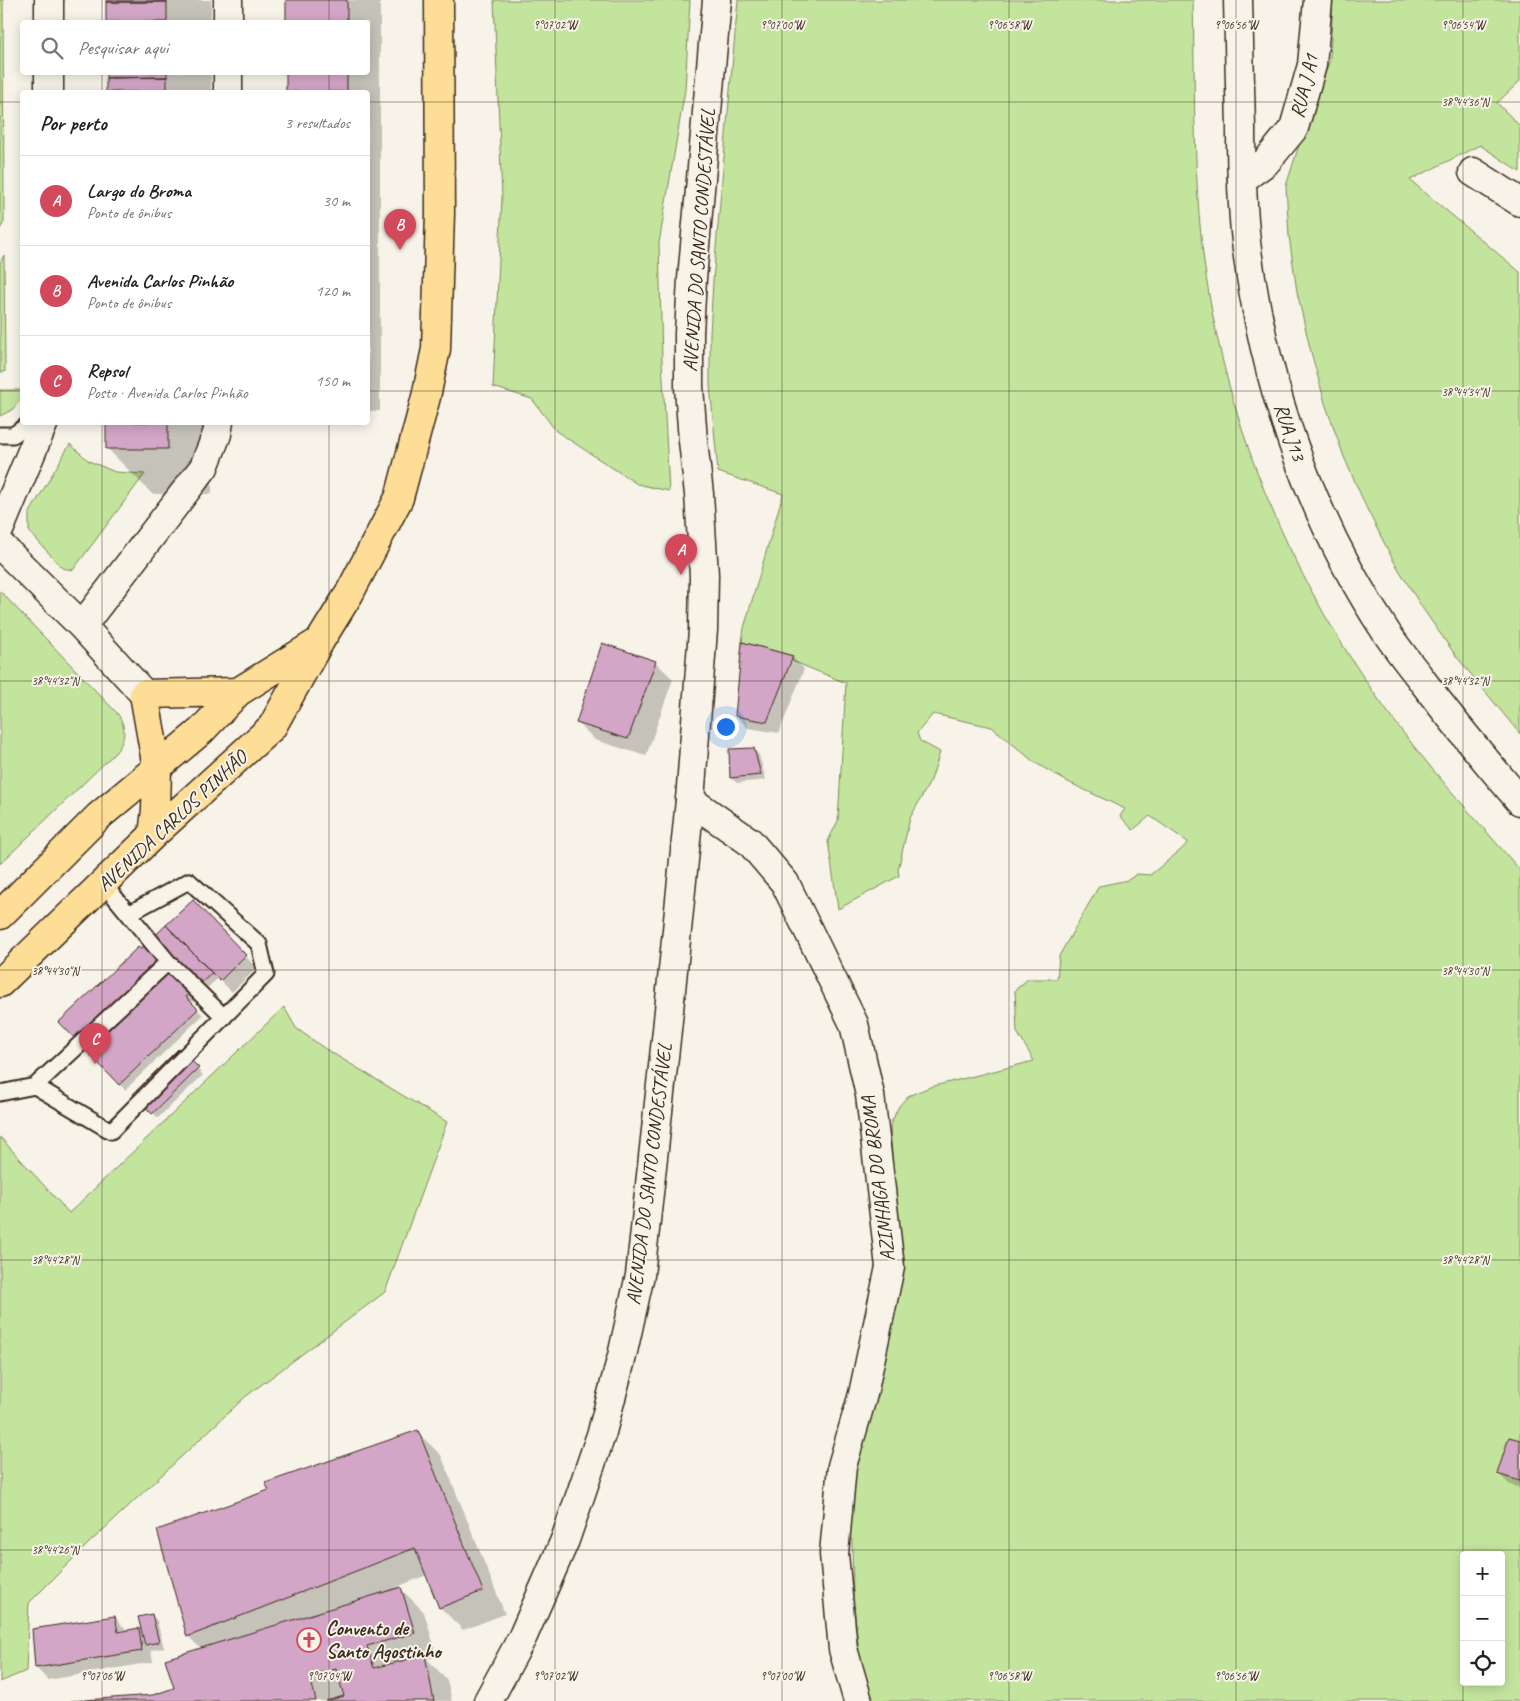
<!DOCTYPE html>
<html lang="pt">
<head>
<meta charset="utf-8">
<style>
  body { margin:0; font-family:Caveat,sans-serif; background:#f6f6f6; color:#222 }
  .controls { position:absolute; right:15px; bottom:15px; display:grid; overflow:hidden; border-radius:5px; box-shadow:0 2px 12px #0003 }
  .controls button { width:45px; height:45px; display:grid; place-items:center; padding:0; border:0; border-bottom:1px solid #e0e0e0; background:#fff; color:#222; font:25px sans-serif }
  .you { position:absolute; left:725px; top:726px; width:18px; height:18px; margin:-12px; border:4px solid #fff; border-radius:50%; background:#1a73e8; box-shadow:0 0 0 8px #1a73e833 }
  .badge { display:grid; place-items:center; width:32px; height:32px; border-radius:50%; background:#d1495b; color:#fff; font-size:16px; font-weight:700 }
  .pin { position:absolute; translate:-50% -41px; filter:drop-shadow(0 1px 2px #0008) }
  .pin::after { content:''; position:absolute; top:26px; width:18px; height:15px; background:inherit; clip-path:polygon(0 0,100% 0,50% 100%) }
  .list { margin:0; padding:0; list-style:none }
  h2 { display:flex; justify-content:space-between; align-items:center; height:65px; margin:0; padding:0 20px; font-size:21px }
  h2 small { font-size:16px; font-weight:400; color:#767676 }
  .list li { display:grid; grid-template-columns:32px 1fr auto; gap:15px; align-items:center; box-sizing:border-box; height:90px; padding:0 20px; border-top:1px solid #e0e0e0 }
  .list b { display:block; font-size:19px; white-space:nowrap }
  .list p { margin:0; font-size:16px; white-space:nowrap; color:#767676 }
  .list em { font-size:16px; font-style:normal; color:#767676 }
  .icon { flex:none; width:28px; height:28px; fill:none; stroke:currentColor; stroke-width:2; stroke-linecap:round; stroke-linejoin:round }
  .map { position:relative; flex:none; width:1520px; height:1701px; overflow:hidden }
  .search { position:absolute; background:#fff; box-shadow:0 2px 12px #0003; left:20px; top:20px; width:350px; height:55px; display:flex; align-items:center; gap:12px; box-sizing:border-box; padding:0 18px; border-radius:5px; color:#767676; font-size:19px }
  .panel { position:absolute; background:#fff; box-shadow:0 2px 12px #0003; left:20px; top:90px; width:350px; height:335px; border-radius:5px }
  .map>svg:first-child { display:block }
</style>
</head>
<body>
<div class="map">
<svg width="1520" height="1701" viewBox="0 0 1520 1701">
  <rect width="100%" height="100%" fill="#f7f3e8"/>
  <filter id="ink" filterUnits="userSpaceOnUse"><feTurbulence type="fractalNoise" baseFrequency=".02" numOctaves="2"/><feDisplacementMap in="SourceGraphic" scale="10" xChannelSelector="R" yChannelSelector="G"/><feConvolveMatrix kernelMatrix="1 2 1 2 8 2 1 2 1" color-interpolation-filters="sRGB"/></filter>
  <g filter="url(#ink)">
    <!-- green -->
    <path fill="#c3e49d" stroke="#7f875e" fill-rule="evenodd" d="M 0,0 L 3,0 L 4,222 L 0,229 Z
      M 494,0 L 690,0 L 685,90 L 659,243 L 662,360 L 669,491 L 637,484 L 556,431 L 532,399 L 493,387 L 502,197 Z
      M 738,0 L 1193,0 C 1195,82 1193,165 1202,246 C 1222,415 1285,569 1384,707 C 1425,764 1474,817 1520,870 L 1520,1701 L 873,1701 L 859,1652 L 853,1598 L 852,1539 L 847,1538 L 892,1155 L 890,1125 L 899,1106 L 908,1096 L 930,1087 L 1034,1061 L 1017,1032 L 1015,990 L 1028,979 L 1057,979 L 1059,956 L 1099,886 L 1128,880 L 1137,874 L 1150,875 L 1182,849 L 1188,842 L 1150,816 L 1133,830 L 1120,816 L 1125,809 L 1066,781 L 1034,762 L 992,727 L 933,714 L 917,733 L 920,741 L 940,752 L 931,780 L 910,818 L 898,870 L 899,876 L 838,909 L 828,841 L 838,821 L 846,683 L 792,661 L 793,656 L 742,642 L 744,628 L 783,494 L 718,472 L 710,386 L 710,334 L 713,281 ZM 1464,1555 L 1501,1555 L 1501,1682 L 1464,1682 Z
      M 1333,0 L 1520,0 L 1520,81 L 1497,103 L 1520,126 L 1520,172 L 1480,145 L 1410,180 L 1520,272 L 1520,734 L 1456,656 L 1423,609 L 1393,560 L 1367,509 L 1344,457 L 1325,403 L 1310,348 L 1297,292 L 1289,236 L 1286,186 L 1305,126 L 1330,60 Z
      M 4,255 L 5,372 L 0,372 L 0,263 Z
      M 0,390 L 22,390 L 22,398 L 12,410 L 0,416 Z
      M 70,444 L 89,461 L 115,472 L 145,474 L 73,570 L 62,568 L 29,531 L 29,514 Z
      M 0,591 L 117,713 C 127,727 126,740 115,753 L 0,864 Z
      M 284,1007 L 296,1028 L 324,1048 L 447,1122 L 385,1292 L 245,1397 L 87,1545 L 29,1603 L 26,1671 L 0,1682 L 0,1137 L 69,1213 Z"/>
    <!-- shadow -->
    <path fill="#0003" d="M 107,0 L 211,0 L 211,22 L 107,22 Z
      M 287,0 L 380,0 L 380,411 L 368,411 L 368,92 L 287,92 L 287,72 L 368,72 L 368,22 L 287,22 Z
      M 107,72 L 211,72 L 211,92 L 107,92 Z
      M 108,422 L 212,422 L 212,494 L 152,494 L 108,449 Z
      M 743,644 L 793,658 L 804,669 L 779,733 L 748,728 L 736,716 Z
      M 655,662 L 673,679 L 646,756 L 595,740 L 577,722 Z
      M 753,749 L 759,755 L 766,780 L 737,783 L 731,778 Z
      M 193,902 L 257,968 L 232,992 L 218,978 L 191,1003 L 203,1015 L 125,1090 L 60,1022 L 141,951 L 170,931 Z
      M 179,1050 L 203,1075 L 158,1118 L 134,1094 Z
      M 417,1432 L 441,1455 L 505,1614 L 463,1630 L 440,1607 L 427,1575 L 394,1588 L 395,1590 L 400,1588 L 424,1612 L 437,1656 L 427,1659 L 447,1680 L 452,1701 L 90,1701 L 153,1697 L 176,1689 L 201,1649 L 188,1636 L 159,1530 L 271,1491 Z
      M 1520,1442 L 1520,1488 L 1510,1485 L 1499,1474 Z
      M 152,1615 L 157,1621 L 164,1648 L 151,1650 L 153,1662 L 48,1680 L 36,1668 L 33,1630 L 114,1617 L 126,1629 L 126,1631 L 139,1629 L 144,1634 Z"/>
    <!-- building -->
    <path fill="#d3a5c6" stroke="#3b2a1e" d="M 106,0 L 167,0 L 167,2 L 106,2 Z
      M 286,0 L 347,0 L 347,22 L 286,22 Z
      M 106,2 L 167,2 L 167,22 L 106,22 Z
      M 106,72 L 167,72 L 167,77 L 106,78 Z
      M 286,72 L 347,72 L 347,92 L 286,92 Z
      M 167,77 L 167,92 L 106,92 L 106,78 Z
      M 106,422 L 168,422 L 168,449 L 106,449 Z
      M 742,642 L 793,656 L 767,722 L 735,716 Z
      M 602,643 L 656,661 L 628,739 L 576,723 Z
      M 754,748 L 761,775 L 730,778 L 729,749 Z
      M 193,900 L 246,955 L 220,981 L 166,925 Z
      M 166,925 L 212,973 L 186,997 L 198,1009 L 119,1085 L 59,1022 L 138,947 L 141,949 Z
      M 179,1048 L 199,1068 L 152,1114 L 133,1094 Z
      M 418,1430 L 483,1591 L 439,1608 L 415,1548 L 187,1637 L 157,1530 L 269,1490 L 265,1483 Z
      M 1509,1437 L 1520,1440 L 1520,1481 L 1497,1474 Z
      M 401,1587 L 415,1633 L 367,1646 L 374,1668 L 425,1655 L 434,1701 L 326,1701 L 344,1696 L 336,1669 L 310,1676 L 316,1701 L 261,1701 L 260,1700 L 256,1701 L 71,1701 L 153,1695 L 174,1688 L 165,1659 Z
      M 152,1614 L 159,1642 L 145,1645 L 138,1617 Z
      M 115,1616 L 118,1632 L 139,1628 L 142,1651 L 35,1668 L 32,1629 Z"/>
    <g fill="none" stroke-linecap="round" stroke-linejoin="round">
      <!-- lane casing -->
      <g stroke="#3b2a1e" stroke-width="19">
        <path id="lane" d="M 0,435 L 13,435 L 32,422
          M 168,962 L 224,1017
          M 35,1086 L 111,1131 L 266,974 L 259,944 L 189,881 L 130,913
          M 0,1093 L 35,1086 L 168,962 L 104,884"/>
      </g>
      <!-- street casing -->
      <g stroke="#3b2a1e" stroke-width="31">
        <path id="street" d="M 228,0 L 228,22
          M 49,22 L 49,0
          M 228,72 L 228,92
          M 49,92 L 49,72
          M 1473,172 L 1520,202
          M 1242,179 L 1266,162 L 1294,128 L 1312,65 L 1318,0
          M 0,528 L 44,422
          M 0,545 L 82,626 L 144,694
          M 82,626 L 204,467 L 217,434 L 219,422
          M 690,800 L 750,842 L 785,883 L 854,1024 L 870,1095 L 890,1267 L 863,1394 L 842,1466 L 834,1554 L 843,1649 L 858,1701"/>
      </g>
      <!-- secondary casing -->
      <g stroke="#3b2a1e" stroke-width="31">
        <path id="secondary" d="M 1238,0 C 1239,43 1240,85 1241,128 C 1241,166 1242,204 1246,242 C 1263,380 1309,516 1386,632 C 1396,647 1407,661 1418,675 C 1450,718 1485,760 1520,801
          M 488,1701 L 523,1636 L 565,1540 L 602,1432 L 622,1356 L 640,1275 L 667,1030 L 690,800 L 703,630 L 704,575 L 699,494 L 693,441 L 689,387 L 689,333 L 692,279 L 717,0"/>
      </g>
      <!-- primary casing -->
      <g stroke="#3b2a1e" stroke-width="31">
        <path id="primary" d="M 153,835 L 156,810 L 157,768 L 144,694 L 238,692
          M 0,915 L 99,816 L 201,731 L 238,692 L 317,643
          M 0,983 L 153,835 L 272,727 L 320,641 L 349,594 L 399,498 L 426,397 L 436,349 L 440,213 L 439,0"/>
      </g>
      <!-- lane -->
      <use href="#lane" stroke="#f7f3e8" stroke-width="15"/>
      <!-- street -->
      <use href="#street" stroke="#f7f3e8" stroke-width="28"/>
      <!-- secondary -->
      <use href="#secondary" stroke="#f7f3e8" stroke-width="28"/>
      <!-- primary -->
      <use href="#primary" stroke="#fedd96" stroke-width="28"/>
    </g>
  </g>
  <!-- ticks -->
  <path fill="none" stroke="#3b2a1e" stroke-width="1" stroke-opacity="0.45" d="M 102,0 L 102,22M 329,0 L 329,22M 555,0 L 555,1701M 782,0 L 782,1701M 1009,0 L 1009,1701M 1236,0 L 1236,1701M 1463,0 L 1463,1701M 102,72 L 102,92M 329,72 L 329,92M 0,102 L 22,102M 368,102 L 1520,102M 0,391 L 22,391M 368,391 L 1520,391M 102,422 L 102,1701M 329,422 L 329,1701M 0,681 L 1520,681M 0,970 L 1520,970M 0,1260 L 1520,1260M 0,1550 L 1520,1550"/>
  <!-- icons -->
  <defs>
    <g id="church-ring" transform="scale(1.25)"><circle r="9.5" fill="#f7f3e8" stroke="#d1495b" stroke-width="1.5"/><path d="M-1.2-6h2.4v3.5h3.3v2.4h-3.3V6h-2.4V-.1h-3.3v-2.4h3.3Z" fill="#d1495b"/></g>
  </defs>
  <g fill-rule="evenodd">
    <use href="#church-ring" x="309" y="1640"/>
  </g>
  <g text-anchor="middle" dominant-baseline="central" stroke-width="4" stroke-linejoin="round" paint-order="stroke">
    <!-- street labels -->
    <g font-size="20" fill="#3b2a1e" stroke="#f7f3e8">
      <text transform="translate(1304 86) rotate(-77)">RUA J A1</text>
      <text transform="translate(699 240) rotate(-86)">AVENIDA DO SANTO CONDESTÁVEL</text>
      <text transform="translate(1290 432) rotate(71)">RUA J13</text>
      <text transform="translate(172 821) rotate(-43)">AVENIDA CARLOS PINHÃO</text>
      <text transform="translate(649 1174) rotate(-83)">AVENIDA DO SANTO CONDESTÁVEL</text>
      <text transform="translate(878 1179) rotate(-97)">AZINHAGA DO BROMA</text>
    </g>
    <!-- poi labels -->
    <g font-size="20" font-weight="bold" fill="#3b2a1e" stroke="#f7f3e8" text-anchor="start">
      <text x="326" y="1628">Convento de<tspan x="326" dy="23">Santo Agostinho</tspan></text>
    </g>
  </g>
  <g font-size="12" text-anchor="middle" fill="#3b2a1e" stroke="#f7f3e8" stroke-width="4" stroke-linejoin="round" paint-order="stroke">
    <text x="555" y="29">9°07'02"W</text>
    <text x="782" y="29">9°07'00"W</text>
    <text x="1009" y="29">9°06'58"W</text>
    <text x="1236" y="29">9°06'56"W</text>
    <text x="1463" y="29">9°06'54"W</text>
    <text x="1465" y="106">38°44'36"N</text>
    <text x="1465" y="396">38°44'34"N</text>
    <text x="55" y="685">38°44'32"N</text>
    <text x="1465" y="685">38°44'32"N</text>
    <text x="55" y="975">38°44'30"N</text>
    <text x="1465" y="975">38°44'30"N</text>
    <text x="55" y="1264">38°44'28"N</text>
    <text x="1465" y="1264">38°44'28"N</text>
    <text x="55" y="1554">38°44'26"N</text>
    <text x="102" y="1680">9°07'06"W</text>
    <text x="329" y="1680">9°07'04"W</text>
    <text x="555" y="1680">9°07'02"W</text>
    <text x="782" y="1680">9°07'00"W</text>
    <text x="1009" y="1680">9°06'58"W</text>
    <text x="1236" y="1680">9°06'56"W</text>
  </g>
</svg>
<div class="controls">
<button>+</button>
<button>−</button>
<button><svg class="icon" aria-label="locate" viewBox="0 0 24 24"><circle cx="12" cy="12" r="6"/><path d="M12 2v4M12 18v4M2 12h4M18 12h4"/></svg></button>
</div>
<div class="you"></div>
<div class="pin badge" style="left:681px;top:575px">A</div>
<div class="pin badge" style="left:400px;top:250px">B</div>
<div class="pin badge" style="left:95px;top:1064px">C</div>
<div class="search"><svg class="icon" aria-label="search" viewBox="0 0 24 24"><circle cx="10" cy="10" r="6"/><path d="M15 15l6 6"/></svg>Pesquisar aqui</div>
<section class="panel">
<h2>Por perto<small>3 resultados</small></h2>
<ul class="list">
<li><span class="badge">A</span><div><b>Largo do Broma</b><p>Ponto de ônibus</p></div><em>30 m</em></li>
<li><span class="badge">B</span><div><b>Avenida Carlos Pinhão</b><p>Ponto de ônibus</p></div><em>120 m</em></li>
<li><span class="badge">C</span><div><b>Repsol</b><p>Posto · Avenida Carlos Pinhão</p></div><em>150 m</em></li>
</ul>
</section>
</div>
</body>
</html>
